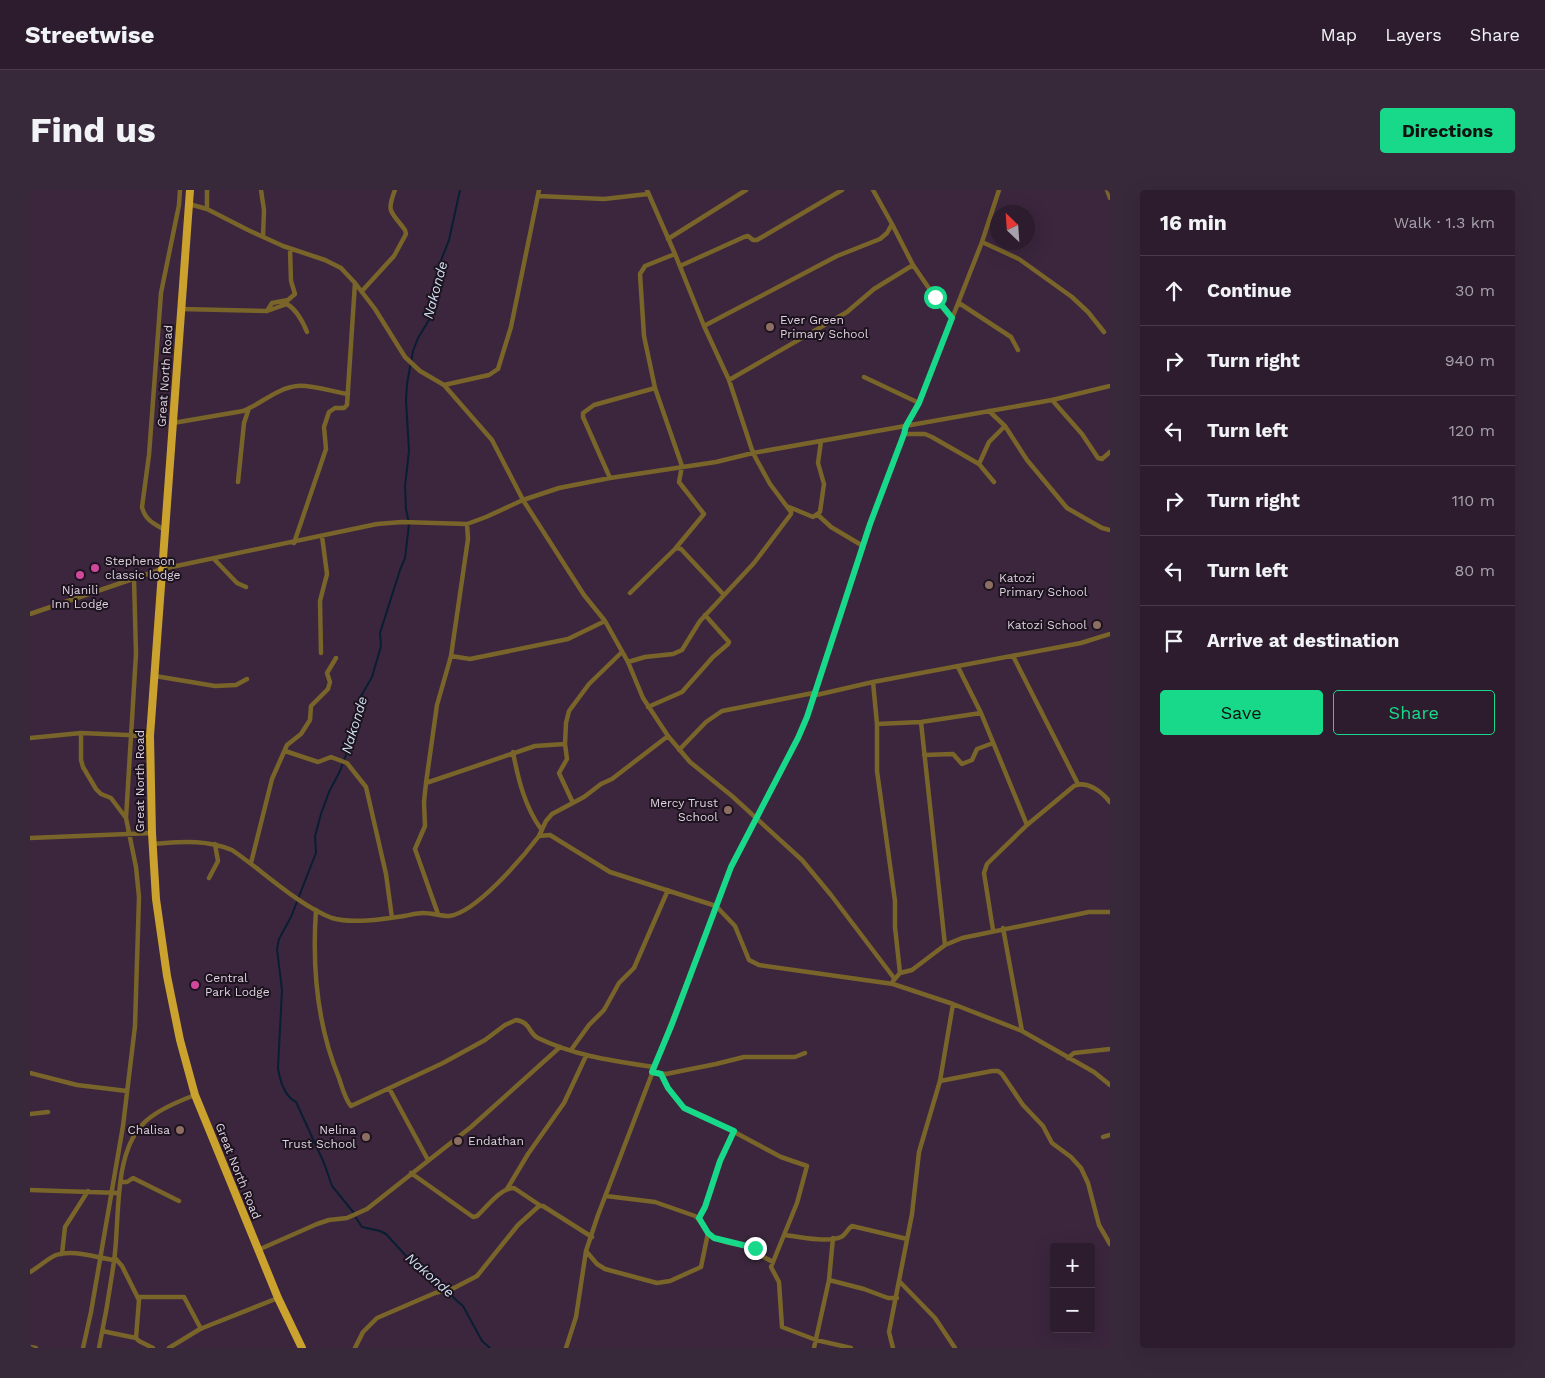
<!DOCTYPE html>
<html lang="en">
<head>
<meta charset="utf-8">
<style>
  body { margin:0; font-family:"Work Sans",sans-serif; background:#38293a; color:#f1f3f6 }
  .controls { position:absolute; right:15px; bottom:15px; display:grid; overflow:hidden; border-radius:5px; box-shadow:0 5px 20px #0002 }
  .controls button { width:45px; height:45px; display:grid; place-items:center; padding:0; border:0; border-bottom:1px solid #483a4a; background:#2c1c2e; color:#f1f3f6; font:25px sans-serif }
  .compass { position:absolute; left:960px; top:15px; width:45px; height:45px; border-radius:50%; background:#2c1c2e; box-shadow:0 5px 20px #0002; rotate:335deg }
  .stop { position:absolute; width:15px; height:15px; margin:-11px; border:4px solid #18d989; border-radius:50%; background:#fff }
  .stop.end { background:#18d989; border-color:#fff; box-shadow:0 1px 5px #0008 }
  .list { margin:0; padding:0; list-style:none }
  h2 { display:flex; justify-content:space-between; align-items:center; height:65px; margin:0; padding:0 20px; font-size:21px }
  h2 small { font-size:16px; font-weight:400; color:#a6a1aa }
  .list li { display:grid; grid-template-columns:32px 1fr auto; gap:15px; align-items:center; box-sizing:border-box; height:70px; padding:0 20px; border-top:1px solid #483a4a }
  .list b { display:block; font-size:19px; white-space:nowrap }
  .list em { font-size:16px; font-style:normal; color:#a6a1aa }
  .actions { display:flex; gap:10px; padding:15px 20px }
  .actions a { flex:1; padding:11px 0; border:1px solid #18d989; border-radius:5px; text-align:center; font-size:18px; color:#18d989 }
  .actions .main { background:#18d989; color:#111 }
  .icon { flex:none; width:28px; height:28px; fill:none; stroke:currentColor; stroke-width:2; stroke-linecap:round; stroke-linejoin:round }
  .map { position:relative; flex:none; width:1080px; height:1158px; overflow:hidden; border-radius:5px }
  header { display:flex; align-items:center; gap:30px; box-sizing:border-box; height:70px; padding:0 25px; background:#2c1c2e; border-bottom:1px solid #483a4a }
  header strong { font-size:24px }
  nav { display:flex; gap:28px; margin-inline-start:auto; font-size:18px }
  .intro { display:flex; align-items:center; justify-content:space-between; box-sizing:border-box; height:120px; padding:0 30px }
  h1 { margin:0; font-size:35px }
  .button { padding:12px 22px; border-radius:5px; background:#18d989; color:#111; font-size:18px; font-weight:700 }
  main { display:flex; gap:30px; padding:0 30px }
  aside { flex:1; background:#2c1c2e; border-radius:5px; box-shadow:0 5px 20px #0002 }
  .map>svg:first-child { display:block }
</style>
</head>
<body>
<header>
<strong>Streetwise</strong>
<nav><a>Map</a><a>Layers</a><a>Share</a></nav>
</header>
<div class="intro"><h1>Find us</h1><a class="button">Directions</a></div>
<main>
<div class="map">
<svg width="1080" height="1158" viewBox="0 0 1080 1158">
  <rect width="100%" height="100%" fill="#3b263d"/>
  <g fill="none" stroke-linecap="round" stroke-linejoin="round">
    <!-- stream -->
    <path stroke="#091e33" stroke-width="2" d="M 324,1023 L 302,996 L 294,973 L 266,912 C 254,906 250,891 248,878 L 252,800 L 247,759 L 249,749 L 261,727 L 282,673 L 286,663 L 285,646 L 291,624 L 299,602 L 310,581 L 326,538 L 330,508 L 342,487 L 351,456 L 350,443 L 370,380 L 375,368 L 379,334 L 376,319 L 375,296 L 379,261 L 376,210 L 377,194 L 383,161 L 388,148 L 399,130 L 403,98 L 410,73 L 419,50 L 430,0
      M 326,1028 L 332,1037 L 350,1041 L 356,1044 L 388,1079 L 416,1099 L 426,1110 L 433,1116 L 452,1151 L 460,1158"/>
    <!-- minor -->
    <path stroke="#796429" stroke-width="4.5" d="M 231,0 L 234,20 L 233,47
      M 843,0 L 862,34 L 883,75 L 905,107 L 922,127
      M 1077,0 L 1080,8
      M 508,6 L 574,9 L 618,4
      M 159,14 L 177,19 L 218,40 L 253,56 L 295,70 L 311,78 L 325,93 L 345,119 L 375,167 L 390,181 L 414,195 L 459,185 L 468,179 L 481,137 L 509,0
      M 177,19 L 177,0
      M 638,49 L 716,0
      M 952,52 L 989,69 L 1042,107 L 1058,122 L 1074,142
      M 650,76 L 714,47 L 718,46 L 723,50 L 727,50 L 812,0
      M 332,101 L 364,66 L 376,44 L 375,40 C 361,21 356,23 365,0
      M 929,113 L 981,147 L 988,160
      M 151,119 L 237,121 L 257,114 C 267,120 273,132 277,142
      M 237,121 L 242,113 L 258,110 L 265,104 L 261,91 L 260,59
      M 674,136 L 807,66 L 850,49 L 857,43 L 862,34
      M 834,187 L 889,213
      M 699,190 L 817,122 L 844,99 L 883,75
      M 414,195 L 462,250 L 493,310 L 554,405 L 575,431 L 598,472 L 613,508 L 638,546 L 660,572 L 702,606 L 772,670 L 801,705 L 864,788
      M 1022,210 L 1052,244 L 1068,268 L 1072,269 L 1080,262
      M 959,221 L 975,236 L 997,270 L 1037,318 L 1072,338 L 1080,340
      M 143,233 L 213,221 C 231,214 247,198 267,196 C 279,194 304,202 318,204
      M 874,244 L 895,244 L 902,247 L 949,274 L 964,292
      M 949,274 L 959,252 L 975,236
      M 580,288 L 553,227 L 553,223 L 564,215 L 625,198
      M 208,292 L 214,233 L 219,218
      M 759,317 L 783,327 L 790,322 L 794,294 L 788,273 L 791,251
      M 788,325 L 801,337 L 833,356
      M 135,340 C 124,334 115,330 112,317 L 119,265 L 131,103 L 149,15 L 150,0
      M 264,353 L 296,259 L 294,237 L 299,222 L 305,218 L 314,218 L 317,215 L 325,93
      M 646,358 L 651,359 L 694,405
      M 184,369 L 207,393 L 216,397
      M 600,403 L 645,359 L 674,324 L 649,292 L 652,276 L 625,198 L 614,146 L 610,84 L 615,76 L 645,64
      M 0,424 L 132,379 L 347,334 L 372,332 L 437,334 L 456,327 L 493,310 L 529,298 L 580,288 L 686,272 L 723,263 L 1022,210 L 1080,196
      M 291,463 L 290,411 L 297,384 L 292,346
      M 421,466 L 440,469 L 538,449 L 575,431
      M 983,466 L 1048,594
      M 598,472 L 615,467 L 643,464 L 652,460 L 670,431 L 724,373 L 761,324 L 761,322 L 740,294 L 723,263 L 699,190 L 674,136 L 645,64 L 617,0
      M 928,477 L 951,523 L 997,635
      M 125,486 L 185,496 L 206,495 L 217,489
      M 843,492 L 847,534 L 847,581 L 865,711 L 865,737 L 870,783
      M 782,506 L 843,492 L 1051,453 L 1080,444
      M 618,517 L 652,502 L 683,467 L 698,454 L 699,452 L 675,425
      M 891,532 L 915,755
      M 847,534 L 891,532 L 951,523
      M 51,543 L 51,570 L 53,577 L 66,599 L 71,604 L 81,608 L 96,628
      M 0,548 L 51,543 L 120,546
      M 649,560 L 676,532 L 692,521 L 783,503
      M 255,561 L 288,572 L 301,567 L 317,573 L 336,597 L 356,684 L 362,728
      M 483,562 C 488,589 495,617 511,639
      M 894,565 L 923,564 L 932,574 L 942,570 L 947,559 L 963,553
      M 396,593 L 505,556 L 535,554
      M 543,613 L 529,583 L 537,569 L 535,554 L 536,533 L 539,521 L 559,494 L 592,462
      M 509,646 L 516,631 L 522,624 L 554,607 L 571,594 L 582,589 L 638,546
      M 0,648 L 122,643
      M 122,654 C 151,652 175,649 202,660 C 233,681 268,715 302,728 C 322,734 354,729 374,726 C 380,725 387,723 393,723 C 401,723 411,726 419,726 C 446,723 493,667 509,646 L 520,645 L 580,682 L 686,716 L 705,736 L 719,770 L 729,775 L 863,794 L 923,814 L 992,841 L 1064,882 L 1080,895
      M 221,673 L 242,589 L 257,555 L 271,544 L 280,530 L 281,516 L 298,499 L 300,492 L 297,483 L 306,468
      M 179,688 L 188,671 L 185,654
      M 286,720 C 282,777 287,835 309,888 C 312,897 315,909 321,916 L 413,873 L 455,850 L 475,835 L 486,830 C 501,832 498,843 508,848 C 545,866 584,871 624,877
      M 408,724 L 385,659 L 395,636 L 394,612 L 396,593 L 407,515 L 421,466 L 438,349 L 437,334
      M 973,738 L 992,841
      M 963,740 L 954,683 L 957,674 L 962,669 L 997,635 L 1044,596 C 1057,590 1072,602 1080,612
      M 863,791 L 870,783 L 882,780 L 915,755 L 932,748 L 1059,722 L 1080,722
      M 541,860 L 559,835 L 574,820 L 589,793 L 604,778 L 638,700
      M 1038,868 L 1044,863 L 1080,859
      M 622,882 L 636,884 L 686,874 L 714,867 L 765,867 L 775,863
      M 0,883 L 47,895 L 97,901
      M 631,884 L 638,898 L 654,918 L 678,928 L 751,967 L 777,976 L 767,1013 L 741,1077 L 749,1092 L 752,1137 L 786,1150 L 821,1158
      M 910,891 L 962,881 L 968,881 L 972,884 L 993,915 L 1013,936 L 1022,953 L 1041,967 L 1051,978 L 1058,993 L 1069,1035 L 1080,1054
      M 359,898 L 398,970
      M 0,924 L 18,922
      M 1073,947 L 1080,945
      M 381,983 L 443,1027 L 447,1026 C 457,1017 470,998 484,998 L 511,1016
      M 91,992 L 97,992 L 103,988 L 149,1011
      M 477,999 L 498,964 L 534,913 L 556,866
      M 0,1000 L 89,1003
      M 576,1006 L 625,1012 L 665,1026 C 672,1031 674,1040 680,1045 C 687,1052 712,1055 723,1057 L 728,1064 L 743,1072
      M 669,1028 L 675,1017 L 690,971 L 704,941
      M 755,1045 C 769,1047 798,1053 811,1047 C 816,1045 817,1039 822,1036 L 877,1049
      M 228,1060 L 287,1034 L 299,1030 L 317,1028 L 337,1019 L 441,937 L 530,857
      M 556,1061 L 567,1074 L 575,1079 L 627,1093 L 640,1091 L 671,1077 L 678,1043
      M 32,1064 L 35,1037 L 58,1001
      M 85,1068 L 92,1076 L 109,1110 L 106,1148
      M 0,1082 C 9,1077 17,1069 26,1065 C 43,1059 67,1068 85,1070
      M 799,1090 L 834,1099 L 858,1108 L 867,1108
      M 870,1092 L 905,1128 L 925,1158
      M 108,1107 L 154,1107 L 171,1139
      M 72,1141 L 106,1148 L 109,1151 L 123,1158
      M 0,1157 L 6,1158
      M 53,1158 L 61,1122 L 93,936 L 105,836 L 109,707 L 106,677 L 96,628 L 106,464 L 104,389
      M 69,1158 C 75,1129 80,1100 84,1071 C 90,1031 83,966 112,935 C 123,922 149,911 165,905
      M 139,1158 L 170,1139 L 248,1108
      M 325,1158 L 333,1142 L 347,1128 L 405,1103 L 424,1098 L 447,1086 L 488,1035 L 509,1016 L 513,1016 L 562,1047
      M 536,1158 L 546,1127 L 556,1061 L 568,1025 L 701,677 L 768,548 L 777,527 L 840,334 L 874,244 L 875,236 L 889,213 L 952,52 L 969,0
      M 784,1158 L 799,1090 L 803,1048
      M 863,1158 L 859,1142 L 882,1024 L 889,962 L 910,891 L 923,814"/>
    <!-- trunk -->
    <path stroke="#caa22d" stroke-width="8" d="M 160,0 L 120,546 L 122,643 L 126,709 L 137,786 L 150,850 L 165,905 L 248,1108 L 272,1158"/>
  </g>
  <g fill="none" stroke-linecap="round" stroke-linejoin="round">
    <!-- route -->
    <path stroke="#18d989" stroke-width="6" d="M 725,1058 L 684,1048 L 678,1043 L 669,1028 L 675,1017 L 690,971 L 704,941 L 654,918 L 638,898 L 631,884 L 622,882 L 642,834 L 701,677 L 768,548 L 777,527 L 840,334 L 874,244 L 876,236 L 889,213 L 922,128 L 905,107"/>
  </g>
  <!-- markers -->
  <g fill="#8d6e63" stroke="#1c131e" stroke-width="2">
    <circle cx="740" cy="137" r="5"/>
    <circle cx="959" cy="395" r="5"/>
    <circle cx="1067" cy="435" r="5"/>
    <circle cx="698" cy="620" r="5"/>
    <circle cx="150" cy="940" r="5"/>
    <circle cx="336" cy="947" r="5"/>
    <circle cx="428" cy="951" r="5"/>
  </g>
  <g fill="#d1479c" stroke="#1c131e" stroke-width="2">
    <circle cx="65" cy="378" r="5"/>
    <circle cx="50" cy="385" r="5"/>
    <circle cx="165" cy="795" r="5"/>
  </g>
  <g text-anchor="middle" dominant-baseline="central" stroke-width="4" stroke-linejoin="round" paint-order="stroke">
    <!-- poi labels -->
    <g font-size="12" fill="#dfd2e1" stroke="#1c131e" text-anchor="start">
      <text x="750" y="130">Ever Green<tspan x="750" dy="14">Primary School</tspan></text>
      <text x="75" y="371">Stephenson<tspan x="75" dy="14">classic lodge</tspan></text>
      <text x="969" y="388">Katozi<tspan x="969" dy="14">Primary School</tspan></text>
      <text x="50" y="400" text-anchor="middle">Njanili<tspan x="50" dy="14">Inn Lodge</tspan></text>
      <text x="1057" y="435" text-anchor="end">Katozi School</text>
      <text x="688" y="613" text-anchor="end">Mercy Trust<tspan x="688" dy="14">School</tspan></text>
      <text x="175" y="788">Central<tspan x="175" dy="14">Park Lodge</tspan></text>
      <text x="140" y="940" text-anchor="end">Chalisa</text>
      <text x="326" y="940" text-anchor="end">Nelina<tspan x="326" dy="14">Trust School</tspan></text>
      <text x="438" y="951">Endathan</text>
    </g>
    <!-- street labels -->
    <g font-size="12" fill="#dfd2e1" stroke="#1c131e">
      <text transform="translate(135 186) rotate(-86)">Great North Road</text>
      <text transform="translate(110 591) rotate(-90)">Great North Road</text>
      <text transform="translate(208 981) rotate(68)">Great North Road</text>
    </g>
    <!-- water labels -->
    <g font-size="14" font-style="italic" fill="#cddef0" stroke="#1c131e">
      <text transform="translate(405 100) rotate(-75)">Nakonde</text>
      <text transform="translate(324 535) rotate(-73)">Nakonde</text>
      <text transform="translate(400 1085) rotate(41)">Nakonde</text>
    </g>
  </g>
</svg>
<div class="controls">
<button>+</button>
<button>−</button>
</div>
<svg class="compass" viewBox="-18 -18 36 36"><path d="M0-13l5 13h-10z" fill="#e53935"/><path d="M0 13l5-13h-10z" fill="#a6a1aa"/></svg>
<div class="stop" style="left:905px;top:107px"></div>
<div class="stop end" style="left:725px;top:1058px"></div>
</div>
<aside>
<h2>16 min<small>Walk · 1.3 km</small></h2>
<ul class="list">
<li><svg class="icon" aria-label="ahead" viewBox="0 0 24 24"><path d="M12 20V5M6 11l6-6 6 6"/></svg><div><b>Continue</b></div><em>30 m</em></li>
<li><svg class="icon" aria-label="right" viewBox="0 0 24 24"><path d="M7 20v-9h11M14 6l5 5-5 5"/></svg><div><b>Turn right</b></div><em>940 m</em></li>
<li><svg class="icon" aria-label="left" viewBox="0 0 24 24"><path d="M17 20v-9H6M10 6l-5 5 5 5"/></svg><div><b>Turn left</b></div><em>120 m</em></li>
<li><svg class="icon" aria-label="right" viewBox="0 0 24 24"><path d="M7 20v-9h11M14 6l5 5-5 5"/></svg><div><b>Turn right</b></div><em>110 m</em></li>
<li><svg class="icon" aria-label="left" viewBox="0 0 24 24"><path d="M17 20v-9H6M10 6l-5 5 5 5"/></svg><div><b>Turn left</b></div><em>80 m</em></li>
<li><svg class="icon" aria-label="arrive" viewBox="0 0 24 24"><path d="M6 21V4h12l-3 4 3 4H6"/></svg><div><b>Arrive at destination</b></div></li>
</ul>
<div class="actions"><a class="main">Save</a><a>Share</a></div>
</aside>
</main>
</body>
</html>
